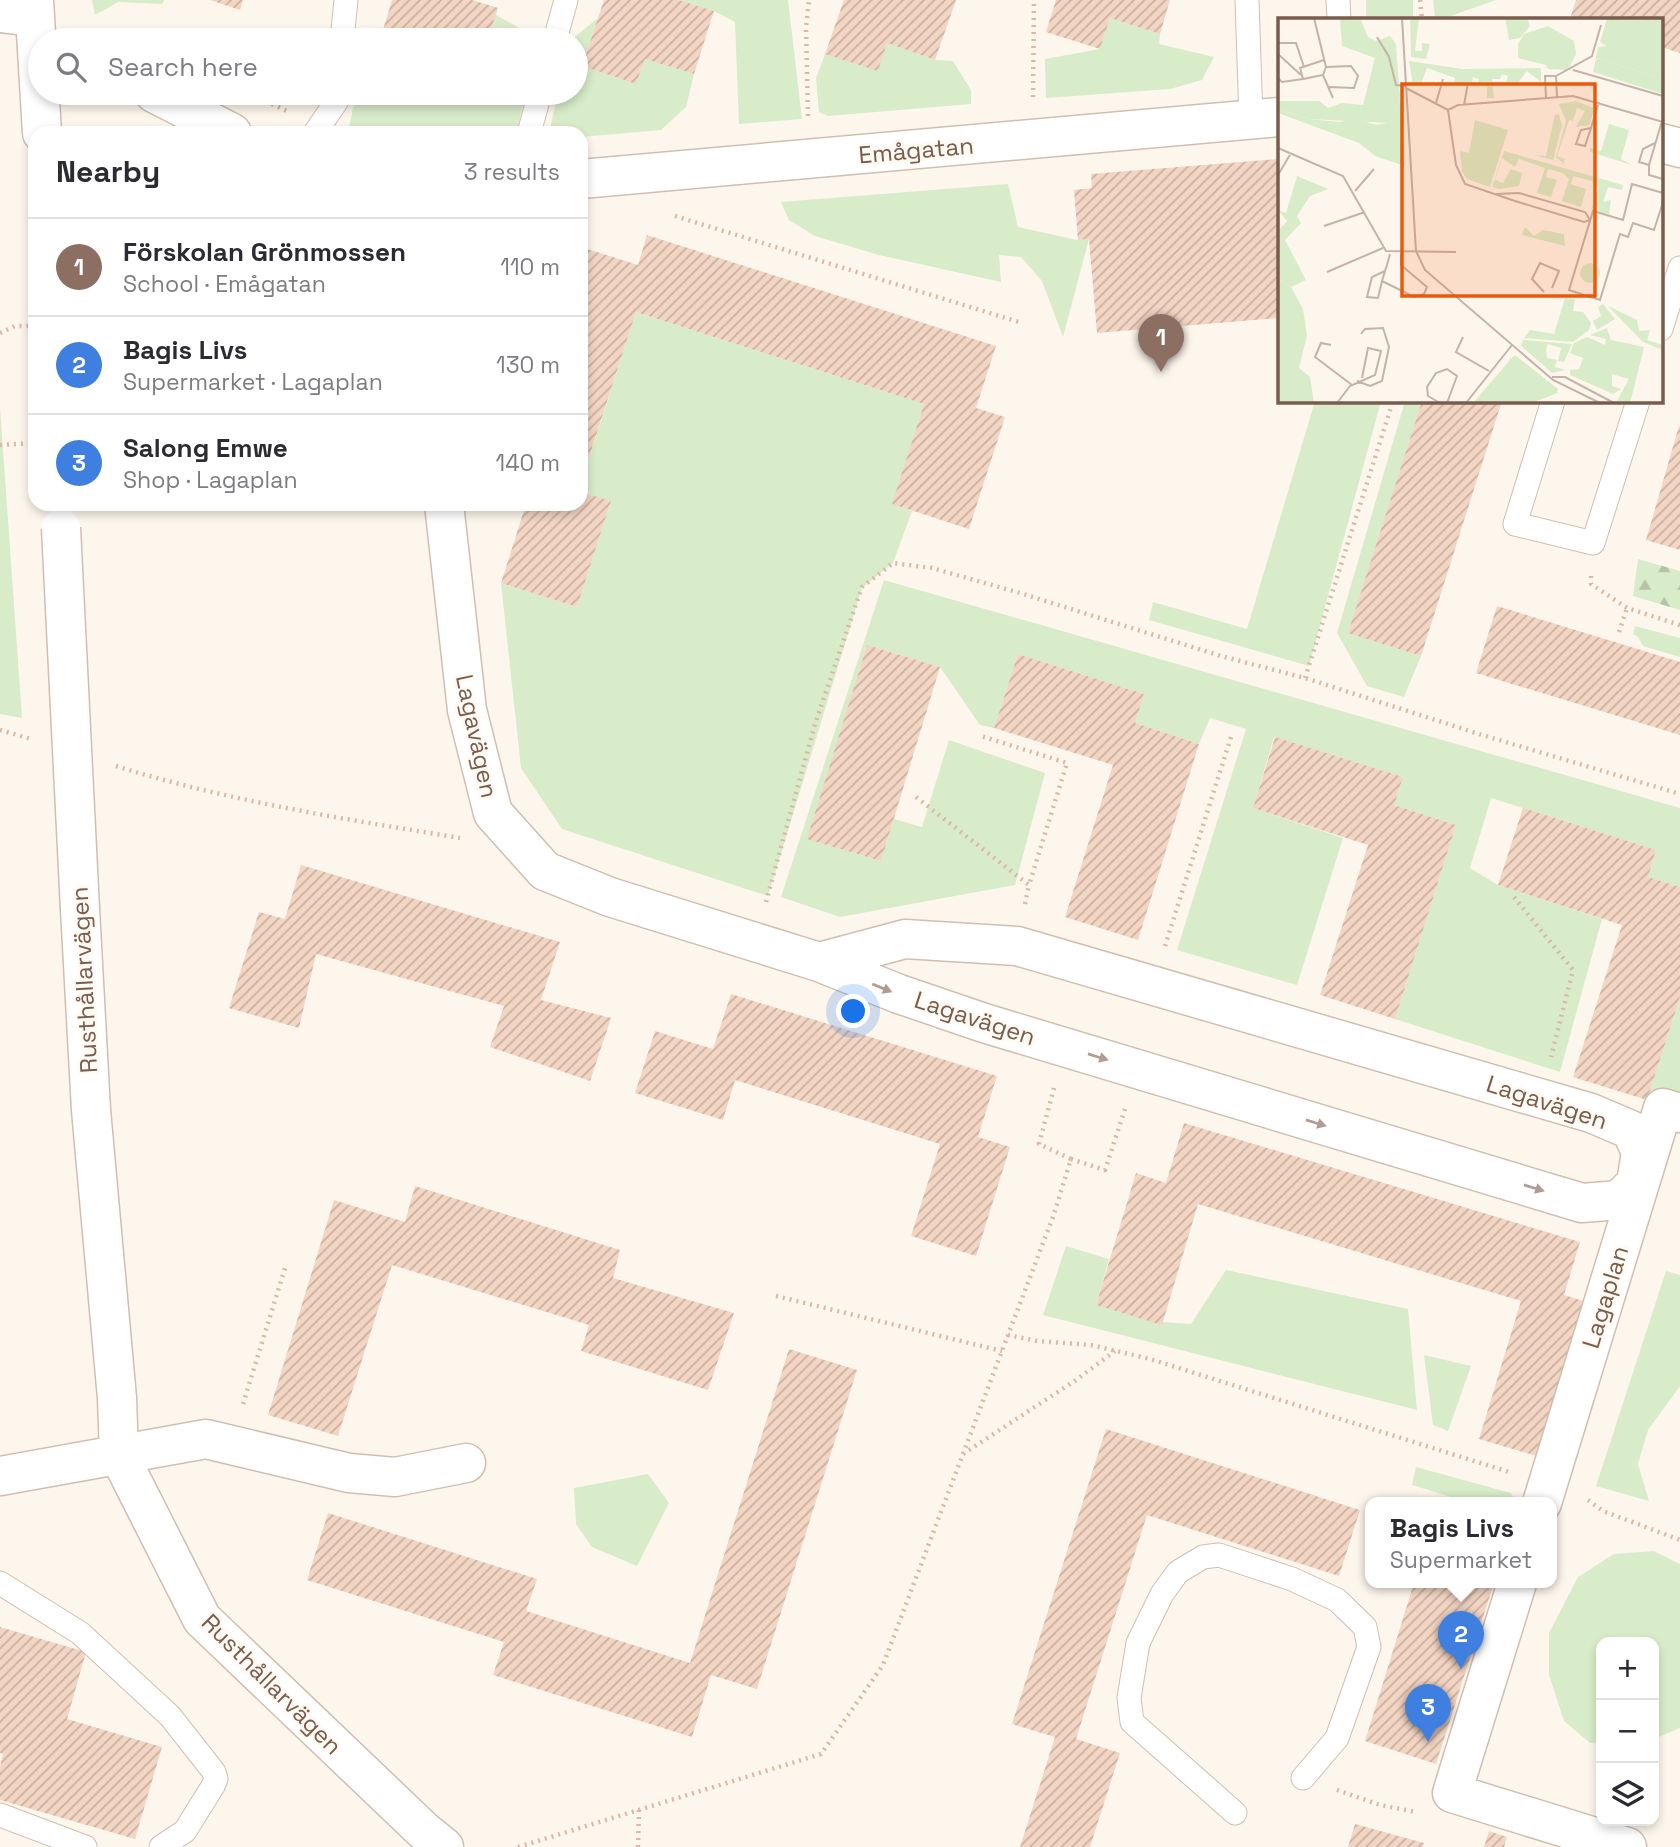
<!DOCTYPE html>
<html lang="en">
<head>
<meta charset="utf-8">
<style>
  body { margin:0; font-family:"Space Grotesk",sans-serif; background:#f2f2f3; color:#2b2b33 }
  .controls { position:absolute; right:21px; bottom:21px; display:grid; overflow:hidden; border-radius:14px; box-shadow:0 4px 10px #0003 }
  .controls button { width:63px; height:63px; display:grid; place-items:center; padding:0; border:0; border-bottom:2px solid #e1e1e2; background:#fff; color:#2b2b33; font:35px sans-serif }
  .you { position:absolute; left:854px; top:1012px; width:24px; height:24px; margin:-18px; border:5px solid #fff; border-radius:50%; background:#1a73e8; box-shadow:0 0 0 10px #1a73e833 }
  .badge { display:grid; place-items:center; width:46px; height:46px; border-radius:50%; background:#0f766e; color:#fff; font-size:23px; font-weight:700 }
  .pin { position:absolute; translate:-50% -58px; filter:drop-shadow(0 2px 4px #0008) }
  .pin::after { content:''; position:absolute; top:37px; width:24px; height:21px; background:inherit; clip-path:polygon(0 0,100% 0,50% 100%) }
  .popup { position:absolute; left:1365px; top:1497px; width:192px; height:91px; box-sizing:border-box; display:grid; place-content:center; border-radius:14px; background:#fff; filter:drop-shadow(0 2px 5px #0005); font-size:23px; white-space:nowrap; color:#7c7c81 }
  .popup b { font-size:26px; color:#2b2b33 }
  .popup::after { content:''; position:absolute; left:50%; top:100%; margin-left:-14px; border:14px solid transparent; border-top-color:#fff }
  .list { margin:0; padding:0; list-style:none }
  h2 { display:flex; justify-content:space-between; align-items:center; height:91px; margin:0; padding:0 28px; font-size:30px }
  h2 small { font-size:23px; font-weight:400; color:#7c7c81 }
  .list li { display:grid; grid-template-columns:46px 1fr auto; gap:21px; align-items:center; box-sizing:border-box; height:98px; padding:0 28px; border-top:2px solid #e1e1e2 }
  .list b { display:block; font-size:26px; white-space:nowrap }
  .list p { margin:0; font-size:23px; white-space:nowrap; color:#7c7c81 }
  .list em { font-size:23px; font-style:normal; color:#7c7c81 }
  .icon { flex:none; width:38px; height:38px; fill:none; stroke:currentColor; stroke-width:2; stroke-linecap:round; stroke-linejoin:round }
  .map { position:relative; flex:none; width:1680px; height:1847px; overflow:hidden }
  .search { position:absolute; background:#fff; box-shadow:0 4px 10px #0003; left:28px; top:28px; width:560px; height:77px; display:flex; align-items:center; gap:18px; box-sizing:border-box; padding:0 24px; border-radius:38px; color:#7c7c81; font-size:26px }
  .panel { position:absolute; background:#fff; box-shadow:0 4px 10px #0003; left:28px; top:126px; width:560px; height:385px; border-radius:21px }
  .map>svg:first-child { display:block }
</style>
</head>
<body>
<div class="map">
<svg width="1680" height="1847" viewBox="0 0 1680 1847">
  <defs>
    <pattern id="forest-firs" width="22" height="20" patternUnits="userSpaceOnUse" patternTransform="scale(1.75)"><rect width="22" height="20" fill="#d8ecc9"/><path d="M5 1l3.5 6h-7zM16 11l3.5 6h-7z" fill="#b4c2a5"/></pattern>
    <pattern id="building-hatch" width="6" height="6" patternUnits="userSpaceOnUse" patternTransform="scale(1.75)"><rect width="6" height="6" fill="#f3d5c3"/><path d="M-1 1l2-2M0 6l6-6M5 7l2-2" fill="none" stroke="#cab0a1"/></pattern>
  </defs>
  <rect width="100%" height="100%" fill="#fdf6ec"/>
  <!-- green -->
  <path fill="#d8ecc9" d="M 92,0 L 164,0 L 162,4 L 118,2 L 95,15 Z
    M 679,0 L 788,0 L 802,119 L 739,124 L 735,22 L 714,11 Z
    M 1366,0 L 1413,0 L 1413,19 L 1366,19 Z
    M 1433,0 L 1496,0 L 1442,19 L 1435,19 Z
    M 496,15 L 530,34 L 533,40 L 488,40 Z
    M 598,18 L 582,66 L 636,84 L 645,59 L 694,74 L 686,107 L 661,130 L 581,137 L 581,133 L 549,133 L 558,93 L 576,93 L 576,40 L 571,40 Z
    M 1110,18 L 1160,34 L 1159,44 L 1214,57 L 1202,80 L 1170,89 L 1046,98 L 1045,59 L 1100,49 Z
    M 887,43 L 935,60 L 953,61 L 971,90 L 971,104 L 828,116 L 819,112 L 816,78 L 825,54 Z
    M 356,93 L 526,93 L 516,133 L 348,133 Z
    M 1008,184 L 1018,227 L 1077,240 L 1089,239 L 1063,337 L 1042,281 L 1021,257 L 999,255 L 1001,282 L 879,255 L 815,236 L 789,220 L 781,202 Z
    M 636,312 L 924,404 L 893,504 L 912,511 L 893,563 L 862,588 L 768,896 L 562,829 L 521,768 L 501,583 L 577,607 L 611,501 L 581,492 L 581,484 Z
    M 1315,401 L 1381,401 L 1309,666 L 1149,620 L 1153,602 L 1247,629 Z
    M 1405,401 L 1422,401 L 1349,633 L 1421,656 L 1404,697 L 1367,686 L 1337,633 Z
    M 0,407 L 22,718 L 0,714 Z
    M 884,580 L 1680,808 L 1680,887 L 1648,877 L 1656,850 L 1491,798 L 1470,868 L 1498,885 L 1602,919 L 1560,1072 L 1395,1019 L 1456,825 L 1394,805 L 1403,777 L 1274,737 L 1253,808 L 1343,838 L 1297,985 L 1177,950 L 1246,729 L 1210,718 L 1199,744 L 1135,723 L 1144,694 L 1018,654 L 994,728 L 980,725 L 940,667 L 867,645 L 808,839 L 881,861 L 894,819 L 922,827 L 949,740 L 1045,773 L 1015,885 L 840,917 L 781,897 Z
    M 1635,626 L 1680,638 L 1680,657 L 1643,646 L 1638,637 L 1633,634 Z
    M 1680,997 L 1680,1111 L 1647,1100 Z
    M 1066,1246 L 1109,1259 L 1096,1305 L 1151,1321 L 1191,1324 L 1226,1270 L 1408,1309 L 1417,1410 L 1043,1315 Z
    M 1666,1271 L 1680,1275 L 1680,1386 L 1648,1430 L 1638,1464 L 1649,1501 L 1596,1486 Z
    M 1424,1355 L 1471,1366 L 1448,1431 L 1433,1425 Z
    M 1416,1467 L 1511,1493 L 1516,1503 L 1461,1503 L 1461,1500 L 1412,1485 Z
    M 648,1474 L 669,1503 L 637,1566 L 592,1547 L 576,1524 L 574,1488 Z
    M 1654,1551 L 1680,1564 L 1680,1728 L 1654,1739 L 1654,1642 L 1601,1642 L 1601,1743 L 1590,1743 L 1564,1721 L 1549,1675 L 1549,1633 L 1578,1577 L 1614,1554 Z"/>
  <!-- forest -->
  <path fill="url(#forest-firs)" d="M 1638,559 L 1680,571 L 1680,610 L 1633,596 Z"/>
  <!-- building -->
  <path fill="url(#building-hatch)" d="M 210,0 L 243,0 L 240,10 Z
    M 392,0 L 472,0 L 498,8 L 488,40 L 380,40 Z
    M 604,0 L 679,0 L 714,11 L 694,74 L 645,59 L 636,84 L 582,66 Z
    M 844,0 L 956,0 L 935,60 L 887,43 L 878,71 L 825,54 Z
    M 1056,0 L 1170,0 L 1160,34 L 1110,18 L 1100,49 L 1046,32 Z
    M 1576,0 L 1680,0 L 1680,53 L 1661,47 L 1661,19 L 1570,19 Z
    M 1279,159 L 1279,318 L 1097,333 L 1089,239 L 1078,240 L 1074,190 L 1092,188 L 1091,174 Z
    M 647,235 L 996,346 L 976,408 L 1005,417 L 969,529 L 892,504 L 924,404 L 636,312 L 581,482 L 581,247 L 638,265 Z
    M 1422,401 L 1502,401 L 1421,656 L 1348,633 Z
    M 1679,426 L 1680,427 L 1680,550 L 1646,540 Z
    M 581,492 L 611,501 L 577,607 L 501,583 L 526,504 L 581,504 Z
    M 1497,606 L 1680,662 L 1680,735 L 1476,673 Z
    M 867,645 L 940,667 L 881,861 L 807,839 Z
    M 1018,654 L 1144,694 L 1135,723 L 1199,744 L 1138,940 L 1065,917 L 1113,765 L 994,728 Z
    M 1275,737 L 1403,777 L 1394,805 L 1456,825 L 1395,1019 L 1320,995 L 1368,845 L 1253,808 Z
    M 1523,808 L 1656,850 L 1648,877 L 1680,887 L 1680,997 L 1647,1100 L 1573,1077 L 1622,925 L 1498,885 Z
    M 301,865 L 560,942 L 541,1000 L 611,1018 L 590,1081 L 490,1047 L 504,1006 L 316,954 L 299,1028 L 229,1008 L 259,912 L 285,919 Z
    M 731,994 L 997,1076 L 978,1137 L 1010,1147 L 976,1256 L 911,1236 L 940,1144 L 735,1080 L 723,1120 L 635,1093 L 655,1031 L 713,1049 Z
    M 1184,1123 L 1580,1242 L 1564,1295 L 1590,1303 L 1543,1458 L 1479,1439 L 1521,1301 L 1198,1204 L 1162,1325 L 1096,1305 L 1136,1173 L 1166,1183 Z
    M 415,1186 L 620,1250 L 613,1278 L 734,1313 L 708,1390 L 581,1351 L 589,1325 L 392,1265 L 338,1436 L 268,1415 L 334,1200 L 405,1222 Z
    M 789,1349 L 857,1370 L 757,1689 L 711,1675 L 692,1737 L 493,1675 L 504,1642 L 307,1580 L 328,1513 L 537,1579 L 526,1611 L 690,1663 Z
    M 1106,1429 L 1360,1510 L 1339,1576 L 1147,1515 L 1076,1739 L 1120,1753 L 1090,1847 L 1020,1847 L 1055,1737 L 1012,1724 Z
    M 1414,1583 L 1494,1583 L 1436,1764 L 1365,1741 Z
    M 0,1627 L 86,1652 L 67,1719 L 162,1747 L 135,1839 L 0,1800 L 0,1767 L 3,1754 L 0,1753 Z
    M 1355,1824 L 1424,1843 L 1423,1847 L 1348,1847 Z
    M 1489,1831 L 1507,1837 L 1504,1847 L 1484,1847 Z"/>
  <g fill="none" stroke-linecap="round" stroke-linejoin="round">
    <!-- lane casing -->
    <g stroke="#d1beb0" stroke-width="25">
      <path id="lane" d="M 1247,0 L 1251,120
        M 1338,0 L 1339,19
        M 342,40 L 346,0
        M 555,40 L 566,0
        M 315,133 L 336,102 L 337,93
        M 529,133 L 540,93
        M 1661,329 L 1680,268
        M 1553,401 L 1515,524 L 1593,543 L 1638,401
        M 0,1583 L 80,1633 L 170,1716 L 214,1772 L 216,1779 L 213,1786 L 185,1831 L 161,1847
        M 1235,1813 L 1132,1722 L 1129,1698 L 1138,1643 L 1162,1594 L 1178,1572 L 1203,1557 L 1219,1555 L 1292,1579 L 1337,1600 L 1365,1627 L 1369,1647 L 1337,1738 L 1303,1778
        M 0,1815 L 85,1847"/>
    </g>
    <!-- street casing -->
    <g stroke="#d1beb0" stroke-width="41">
      <path id="street" d="M 34,0 L 42,133
        M 0,13 L 35,17
        M 154,93 L 232,133
        M 1661,143 L 1680,148
        M 581,179 L 1279,117
        M 444,504 L 467,710 L 493,813 L 545,871 L 610,897 L 819,962 L 899,994 L 984,1023 L 1582,1203 L 1619,1200 L 1636,1183 L 1641,1152 L 1631,1130 L 1591,1113 L 1017,946 L 905,939 L 819,962
        M 80,909 L 91,1110 L 117,1398 L 119,1455 L 202,1619 L 424,1831 L 444,1847
        M 0,1476 L 206,1439 L 349,1473 L 395,1477 L 466,1463
        M 1542,1503 L 1663,1108 L 1680,1113
        M 1517,1583 L 1452,1793 L 1627,1847"/>
    </g>
    <!-- path -->
    <path stroke="#d9b8a5" stroke-width="4.5" stroke-dasharray="2 5" stroke-linecap="butt" d="M 1420,0 L 1422,19
      M 1033,97 L 1034,0
      M 259,98 L 289,112
      M 808,116 L 806,28 L 809,0
      M 675,216 L 1022,323
      M 0,333 L 15,326 L 35,326
      M 0,445 L 35,443
      M 1591,576 L 1591,584 L 1627,608 L 1680,625
      M 1619,632 L 1627,608
      M 1305,678 L 1393,401
      M 0,730 L 31,739
      M 116,766 C 228,801 344,819 460,838
      M 916,797 L 1029,885 L 1067,763 L 981,736
      M 1514,897 L 1573,970 L 1551,1057
      M 766,902 L 815,724 L 862,587 L 893,563 L 932,568 L 1020,593 L 1221,656 L 1305,678 L 1479,734 L 1680,794
      M 1025,904 L 1029,885
      M 1165,946 L 1231,737
      M 1054,1088 L 1039,1144 L 1071,1159 L 1053,1217 L 1008,1335 L 1037,1341 L 1091,1345 L 1150,1359 L 1509,1472
      M 1071,1159 L 1105,1170 L 1125,1109
      M 776,1296 L 1002,1351
      M 243,1404 L 285,1268
      M 963,1454 L 1076,1380 L 1115,1351
      M 1588,1500 L 1603,1511 L 1680,1540
      M 1337,1790 L 1380,1805 L 1416,1812
      M 518,1847 L 821,1754 L 883,1665 L 1008,1335
      M 638,1847 L 639,1810"/>
    <!-- lane -->
    <use href="#lane" stroke="#fff" stroke-width="23"/>
    <!-- street -->
    <use href="#street" stroke="#fff" stroke-width="38"/>
    <!-- street-bridge casing -->
    <g stroke="#d1beb0" stroke-width="41" stroke-linecap="butt">
      <path id="street-bridge" d="M 61,528 L 80,909"/>
    </g>
    <!-- street-bridge -->
    <use href="#street-bridge" stroke="#fff" stroke-width="38"/>
  </g>
  <!-- one-way arrows -->
  <defs><path id="oneway-solid" d="M-6-.8H1V-3.2L6.5 0L1 3.2V.8H-6Z" transform="scale(1.75)"/></defs>
  <g fill="#af9d94">
    <use href="#oneway-solid" transform="translate(882 988) rotate(22)"/>
    <use href="#oneway-solid" transform="translate(1098 1057) rotate(17)"/>
    <use href="#oneway-solid" transform="translate(1316 1123) rotate(17)"/>
    <use href="#oneway-solid" transform="translate(1534 1188) rotate(17)"/>
  </g>
  <g text-anchor="middle" dominant-baseline="central" stroke-width="6" stroke-linejoin="round" paint-order="stroke">
    <!-- street labels -->
    <g font-size="24" fill="#7a5c4d" stroke="#fffaf3">
      <text transform="translate(916 150) rotate(-5)">Emågatan</text>
      <text transform="translate(477 736) rotate(78)">Lagavägen</text>
      <text transform="translate(84 980) rotate(-93)">Rusthållarvägen</text>
      <text transform="translate(975 1018) rotate(18)">Lagavägen</text>
      <text transform="translate(1547 1102) rotate(18)">Lagavägen</text>
      <text transform="translate(1605 1297) rotate(-73)">Lagaplan</text>
      <text transform="translate(272 1684) rotate(45)">Rusthållarvägen</text>
    </g>
  </g>
  <!-- overview -->
  <g transform="translate(1278 18)">
    <rect width="385" height="385" fill="#fdf6ec"/>
    <path d="M 132,0 L 141,0 L 137,33 L 144,33 L 144,25 L 152,26 L 148,41 L 133,39 ZM 227,0 L 249,0 L 252,8 L 242,20 L 231,22 ZM 329,0 L 385,0 L 385,61 L 318,40 L 320,29 L 329,28 L 322,24 ZM 270,8 L 296,23 L 298,36 L 290,52 L 270,51 L 268,47 L 240,40 L 240,26 L 246,16 ZM 131,43 L 184,51 L 263,50 L 263,64 L 249,53 L 239,66 L 228,64 L 230,58 L 224,56 L 222,61 L 214,61 L 216,80 L 209,80 L 209,69 L 200,65 L 201,61 L 195,59 L 194,64 L 181,67 L 176,65 L 177,60 L 149,50 L 143,66 L 135,68 ZM 122,80 L 127,148 L 97,138 L 81,125 L 0,95 L 0,91 L 31,101 L 62,104 L 74,100 L 99,107 L 113,104 ZM 298,83 L 316,90 L 312,107 L 298,109 L 307,93 L 299,90 L 295,103 L 291,102 L 279,138 L 287,141 L 286,146 L 278,139 L 288,103 L 281,86 ZM 277,96 L 281,97 L 284,107 L 275,142 L 256,137 L 268,138 ZM 197,102 L 230,112 L 212,169 L 189,161 L 184,154 L 182,133 L 191,135 ZM 226,133 L 345,167 L 344,172 L 330,169 L 325,184 L 333,182 L 331,198 L 313,192 L 321,169 L 314,163 L 295,158 L 293,166 L 308,171 L 303,189 L 284,183 L 291,161 L 285,155 L 270,151 L 268,159 L 279,162 L 273,179 L 259,175 L 267,150 L 241,141 L 237,149 L 224,140 L 217,162 L 225,165 L 233,151 L 244,155 L 241,168 L 221,171 L 214,169 ZM 19,158 L 50,171 L 32,178 L 19,198 L 23,205 L 7,222 L 28,262 L 13,269 L 0,261 L 0,213 L 9,203 L 0,192 L 8,195 ZM 247,209 L 256,218 L 265,212 L 286,216 L 287,228 L 244,217 ZM302 255a10 10 0 1 1 20 0a10 10 0 1 1-20 0ZM 287,280 L 297,281 L 295,293 L 305,294 L 313,305 L 311,312 L 295,324 L 246,320 L 252,312 L 276,316 ZM 325,286 L 337,301 L 319,312 L 315,303 L 323,298 L 320,289 ZM 330,288 L 359,302 L 361,313 L 372,312 L 369,322 L 385,327 L 385,332 L 365,324 ZM 329,310 L 333,322 L 366,329 L 352,385 L 339,383 L 351,361 L 334,356 L 334,368 L 343,371 L 335,376 L 292,357 L 292,352 L 301,351 L 305,340 L 292,335 L 296,325 L 309,319 L 327,327 L 328,321 L 312,317 ZM 245,322 L 294,326 L 286,344 L 280,343 L 283,330 L 270,326 L 268,332 L 269,340 L 279,342 L 277,349 L 288,352 L 274,355 L 243,328 ZM 237,337 L 280,371 L 279,375 L 254,385 L 221,385 L 231,342 Z" fill="#d8ecc9"/>
    <path d="M 62,0 L 82,0 L 90,19 L 98,23 L 112,18 L 118,26 L 122,80 L 113,105 L 31,101 L 0,91 L 0,83 L 41,83 L 50,90 L 64,85 L 85,87 L 97,40 L 64,28 ZM 318,40 L 385,61 L 385,76 L 315,54 ZM 331,106 L 351,112 L 343,141 L 354,147 L 312,134 L 312,130 L 323,133 ZM 0,261 L 13,269 L 25,291 L 29,317 L 21,350 L 32,359 L 36,385 L 0,385 ZM 232,342 L 247,349 L 264,365 L 264,376 L 251,372 L 238,385 L 195,385 Z" fill="#d8ecc9"/>
    <path fill="none" stroke="#c5b3a7" stroke-width="2" d="M 36,0 L 48,49 L 45,57 L 25,61 L 22,50 L 46,42M 124,0 L 138,233 L 147,252 L 275,362 L 322,385M 99,19 L 111,39 L 118,67 L 128,68M 0,25 L 18,25 L 26,49M 0,36 L 23,57M 48,49 L 73,48 L 80,58 L 76,70 L 51,69M 295,52 L 385,78M 45,57 L 55,80M 278,58 L 314,38 L 323,7M 0,60 L 4,64 L 25,61M 128,70 L 170,92M 268,80 L 267,58 L 278,58 L 279,79M 158,85 L 165,61M 186,87 L 190,65M 170,92 L 178,147 L 187,166 L 237,183 L 306,204 L 312,202 L 307,194 L 241,175 L 218,176M 170,92 L 180,87 L 295,78 L 385,104M 313,110 L 303,112 L 298,126 L 307,128 L 313,110 L 321,84M 377,125 L 365,131 L 361,144 L 371,147 L 384,103M 0,130 L 65,158 L 108,233 L 178,234M 371,147 L 371,157 L 385,161M 0,157 L 13,135M 77,173 L 96,151M 385,175 L 354,166 L 345,202 L 315,193 L 291,272 L 322,282 L 342,216 L 350,219 L 355,205 L 376,212 L 385,184M 46,208 L 87,194M 107,253 L 94,259 L 89,279 L 100,280 L 104,263 L 107,253 L 109,247 L 112,236M 49,254 L 105,230M 104,263 L 136,279 L 146,276 L 149,269 L 123,247 L 123,236M 266,274 L 254,261 L 262,245 L 281,253 L 274,270M 185,319 L 178,334 L 211,353M 53,327 L 43,325 L 37,339 L 74,367M 274,359 L 287,359 L 336,385M 79,363 L 92,368 L 104,363 L 111,329 L 105,310 L 87,311 L 83,316M 59,385 L 72,368 L 97,357 L 103,333 L 90,330 L 84,360M 162,385 L 150,378 L 149,369 L 158,355 L 169,351 L 179,358 L 169,385M 188,385 L 234,327"/>
    <path fill="#e8590c" fill-opacity="0.15" stroke="#e8590c" stroke-width="3.5" d="M 124,66 L 317,66 L 317,278 L 124,278 Z"/>
    <rect width="385" height="385" fill="none" stroke="#7a5c4d" stroke-width="3.5"/>
  </g>
</svg>
<div class="controls">
<button>+</button>
<button>−</button>
<button><svg class="icon" aria-label="layers" viewBox="0 0 24 24"><path d="M12 4l9 5-9 5-9-5zM3 14l9 5 9-5"/></svg></button>
</div>
<div class="you"></div>
<div class="pin badge" style="left:1161px;top:372px;background:#8d6e63">1</div>
<div class="pin badge" style="left:1461px;top:1669px;background:#3f7fe0">2</div>
<div class="popup"><b>Bagis Livs</b>Supermarket</div>
<div class="pin badge" style="left:1428px;top:1742px;background:#3f7fe0">3</div>
<div class="search"><svg class="icon" aria-label="search" viewBox="0 0 24 24"><circle cx="10" cy="10" r="6"/><path d="M15 15l6 6"/></svg>Search here</div>
<section class="panel">
<h2>Nearby<small>3 results</small></h2>
<ul class="list">
<li><span class="badge" style="background:#8d6e63">1</span><div><b>Förskolan Grönmossen</b><p>School · Emågatan</p></div><em>110 m</em></li>
<li><span class="badge" style="background:#3f7fe0">2</span><div><b>Bagis Livs</b><p>Supermarket · Lagaplan</p></div><em>130 m</em></li>
<li><span class="badge" style="background:#3f7fe0">3</span><div><b>Salong Emwe</b><p>Shop · Lagaplan</p></div><em>140 m</em></li>
</ul>
</section>
</div>
</body>
</html>
